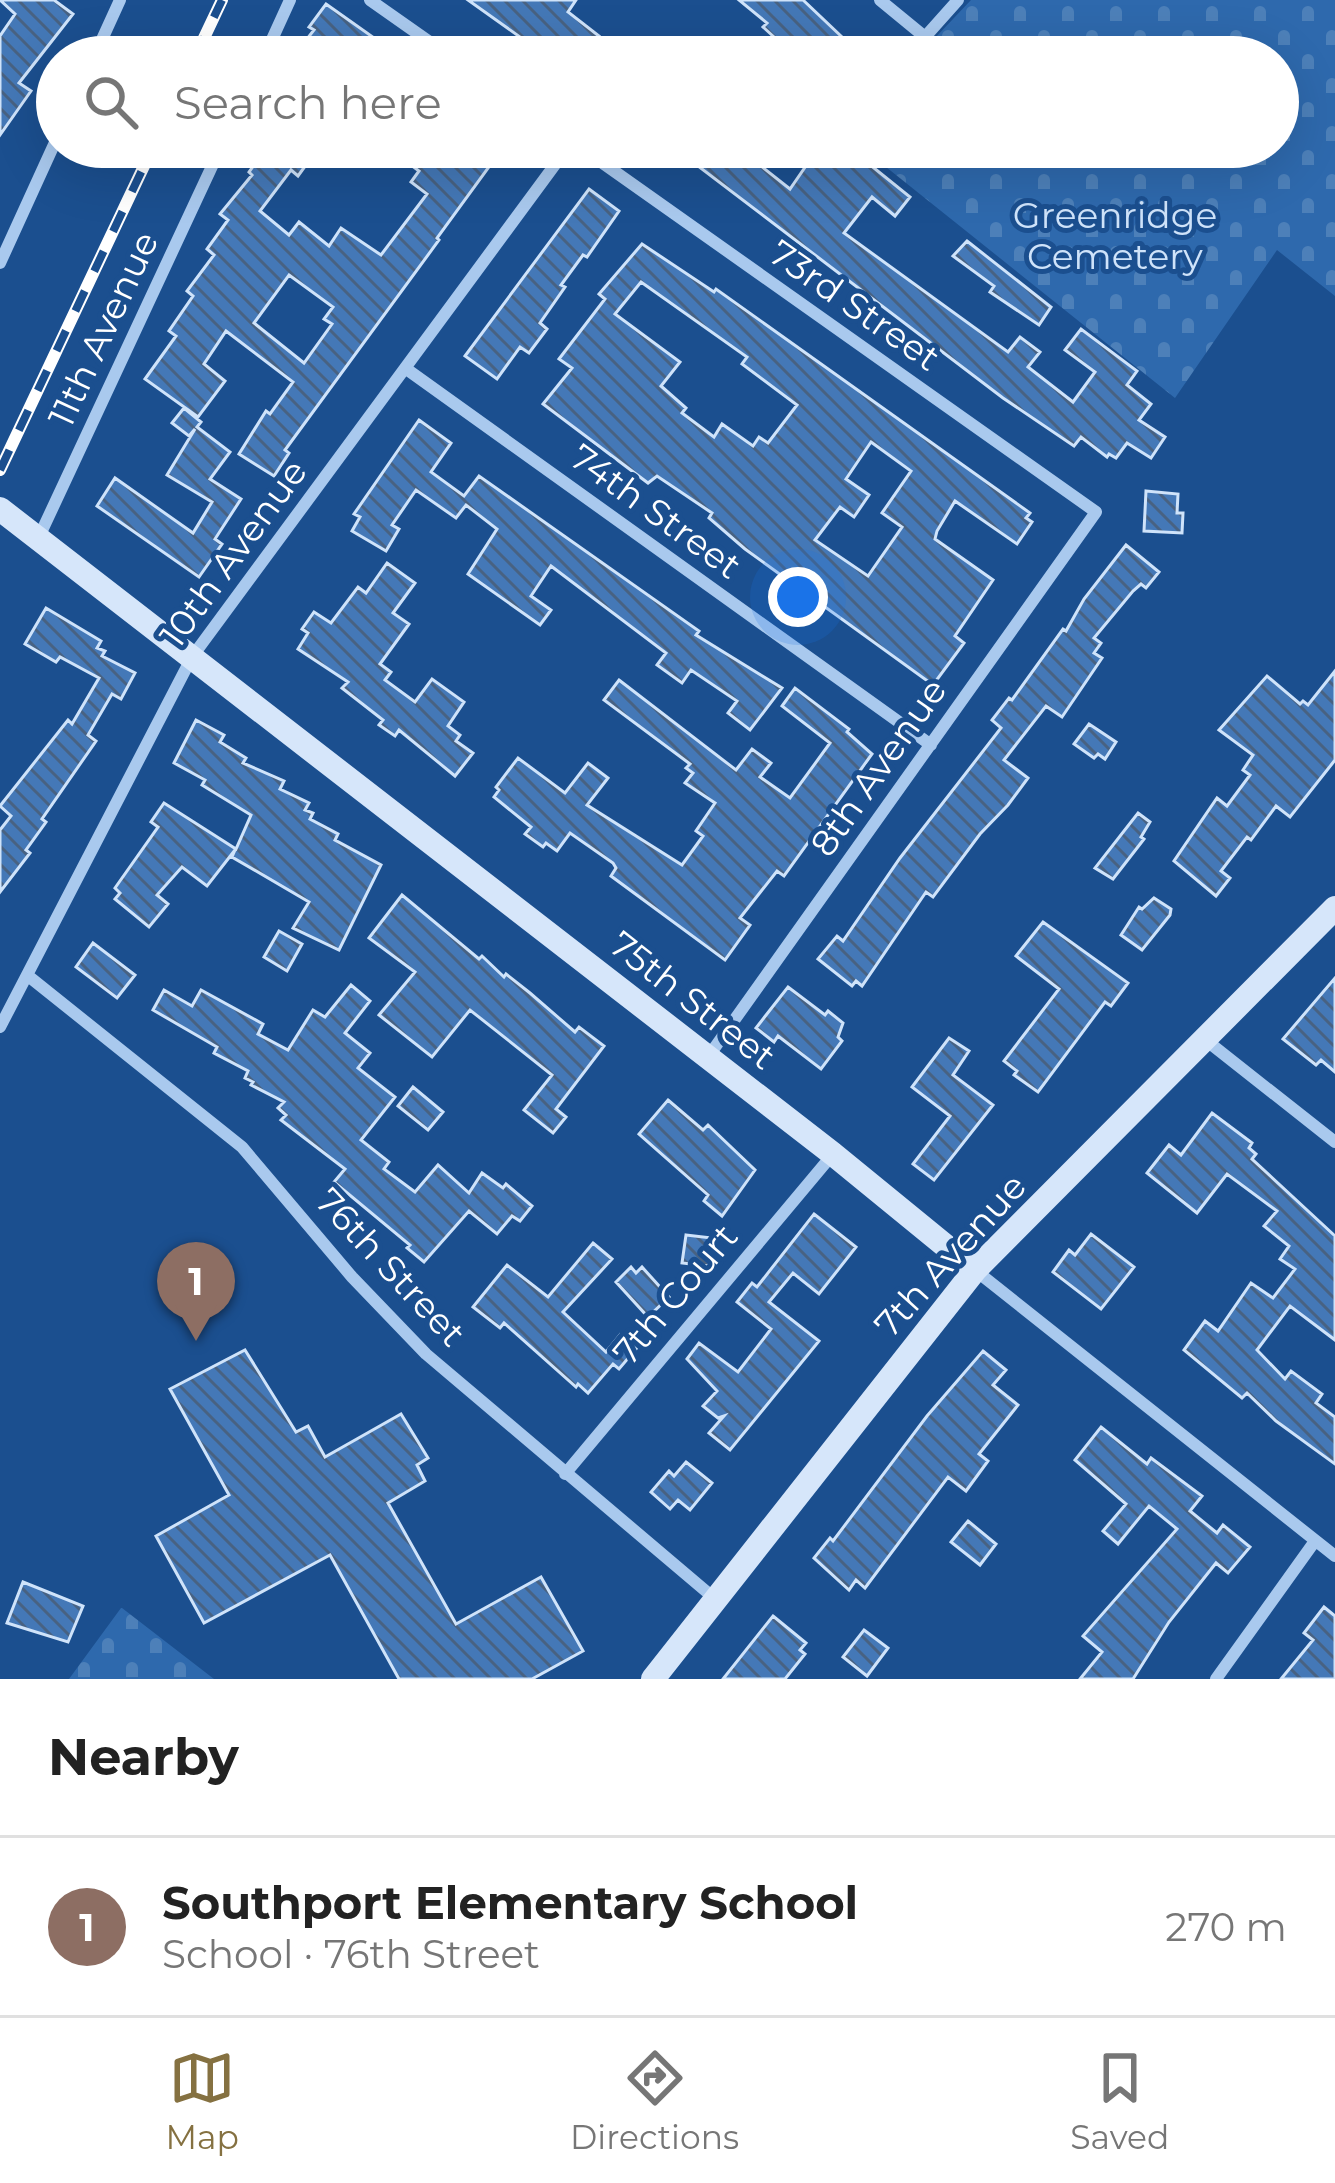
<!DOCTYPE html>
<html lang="en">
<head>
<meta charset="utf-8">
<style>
  body { margin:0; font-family:Montserrat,sans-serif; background:#f2f2f2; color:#222 }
  .you { position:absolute; left:798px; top:597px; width:42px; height:42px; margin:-30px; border:9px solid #fff; border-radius:50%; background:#1a73e8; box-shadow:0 0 0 18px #1a73e833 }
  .badge { display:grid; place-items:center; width:78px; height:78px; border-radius:50%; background:#857141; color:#fff; font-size:39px; font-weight:700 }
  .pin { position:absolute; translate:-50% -99px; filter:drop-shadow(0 3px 6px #0008) }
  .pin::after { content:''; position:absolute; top:63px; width:42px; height:36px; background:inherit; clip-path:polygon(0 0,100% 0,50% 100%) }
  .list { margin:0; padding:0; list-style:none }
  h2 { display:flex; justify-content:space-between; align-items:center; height:156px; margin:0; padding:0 48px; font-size:51px }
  h2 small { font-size:39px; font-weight:400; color:#767676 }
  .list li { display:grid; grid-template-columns:78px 1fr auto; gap:36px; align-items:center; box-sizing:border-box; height:180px; padding:0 48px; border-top:3px solid #e0e0e0 }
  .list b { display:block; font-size:45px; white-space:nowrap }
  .list p { margin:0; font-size:39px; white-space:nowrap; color:#767676 }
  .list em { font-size:39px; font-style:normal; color:#767676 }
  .icon { flex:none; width:66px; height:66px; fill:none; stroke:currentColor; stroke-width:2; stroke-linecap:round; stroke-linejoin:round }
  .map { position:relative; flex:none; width:1335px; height:1679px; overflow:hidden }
  .search { position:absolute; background:#fff; box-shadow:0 12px 48px #0002; left:36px; right:36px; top:36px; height:132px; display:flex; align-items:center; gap:30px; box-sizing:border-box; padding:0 42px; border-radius:66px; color:#767676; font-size:45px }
  .sheet { height:336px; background:#fff }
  nav { display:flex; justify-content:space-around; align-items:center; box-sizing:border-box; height:168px; border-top:3px solid #e0e0e0; background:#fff; font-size:33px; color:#767676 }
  nav a { display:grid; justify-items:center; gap:6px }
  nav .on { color:#857141 }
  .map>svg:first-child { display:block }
</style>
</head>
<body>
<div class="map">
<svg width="1335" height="1679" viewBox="0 0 1335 1679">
  <defs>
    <pattern id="cemetery-stones" width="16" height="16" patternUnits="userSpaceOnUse" patternTransform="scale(3)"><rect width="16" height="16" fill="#2e69ad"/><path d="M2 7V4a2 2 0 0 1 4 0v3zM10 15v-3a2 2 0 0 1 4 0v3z" fill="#4d80b9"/></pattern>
    <pattern id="building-back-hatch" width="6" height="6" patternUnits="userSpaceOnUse" patternTransform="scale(3)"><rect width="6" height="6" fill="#4478b7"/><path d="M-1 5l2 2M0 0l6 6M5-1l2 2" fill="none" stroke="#486282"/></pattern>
  </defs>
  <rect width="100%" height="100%" fill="#1b4f8f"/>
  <!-- cemetery -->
  <path fill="url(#cemetery-stones)" d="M 971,0 L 1335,0 L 1335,296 L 1277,250 L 1175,398 L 861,147 L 1278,147 L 1278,57 L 917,57 Z
    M 121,1608 L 122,1608 L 214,1679 L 69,1679 Z"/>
  <!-- building -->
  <path fill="url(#building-back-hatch)" stroke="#cfe3fa" stroke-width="3" fill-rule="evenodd" d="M 0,0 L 54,0 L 73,14 L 19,83 L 31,91 L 0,135 L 0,36 L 15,14 Z
    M 468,0 L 576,0 L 568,12 L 599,36 L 583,57 L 548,57 Z
    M 739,0 L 803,0 L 863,57 L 796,57 L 763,27 L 767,23 Z
    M 326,4 L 377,40 L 374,44 L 393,57 L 293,57 L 314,30 L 309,27 Z
    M 267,147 L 319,147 L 298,176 L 291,170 L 260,211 L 289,235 L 299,222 L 329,246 L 341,228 L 381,255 L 427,194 L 411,182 L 419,171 L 387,147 L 497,147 L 490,156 L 494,160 L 437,238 L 439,240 L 285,450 L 289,453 L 274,476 L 239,454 L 266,411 L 270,414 L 293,382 L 226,331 L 204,364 L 225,381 L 198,417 L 145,379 L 176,336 L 169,331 L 193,296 L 187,291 L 214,255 L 207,249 L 228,220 L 220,214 L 252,175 L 249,172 ZM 289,275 L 333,307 L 324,319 L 332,324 L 304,363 L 254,323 Z
    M 673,147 L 737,147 L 790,189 L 819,147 L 848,147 L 910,197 L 895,216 L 872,197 L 844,233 L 1008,352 L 1020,337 L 1040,352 L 1028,367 L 1073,402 L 1095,372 L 1065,350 L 1081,329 L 1137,371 L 1127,385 L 1151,404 L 1139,420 L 1165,437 L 1151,458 L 1127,443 L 1116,458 L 1109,454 L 1107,457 L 1081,437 L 1074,446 L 1003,398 Z
    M 589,189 L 619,211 L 587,257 L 583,255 L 561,285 L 565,287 L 540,323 L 547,329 L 529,353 L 520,347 L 497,379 L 465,356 Z
    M 967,241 L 1051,307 L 1039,325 L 990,292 L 994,286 L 953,256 Z
    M 642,244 L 714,292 L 716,289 L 1030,513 L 1026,518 L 1032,522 L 1017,544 L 955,501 L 937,531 L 935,539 L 993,580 L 955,636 L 964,643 L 933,685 L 745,549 L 709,518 L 712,513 L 657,476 L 648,483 L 543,404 L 572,368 L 559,359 L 605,299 L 599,294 ZM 641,282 L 747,357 L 742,364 L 797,405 L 768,443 L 759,437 L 753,446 L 722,424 L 714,437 L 682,413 L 686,408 L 661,386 L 680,362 L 615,314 ZM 871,442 L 911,471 L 882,513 L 902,527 L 868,576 L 815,540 L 840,507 L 854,517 L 869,495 L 846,479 Z
    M 184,408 L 201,422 L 197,427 L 230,452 L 210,479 L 241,499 L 215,539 L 222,544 L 199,577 L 97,506 L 115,478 L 193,533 L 212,502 L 167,475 L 195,429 L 189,436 L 172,423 Z
    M 419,420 L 451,443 L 431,472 L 464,496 L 479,476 L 699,631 L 696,635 L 782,688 L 750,730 L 728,713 L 737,701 L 691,670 L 682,683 L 657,665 L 666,653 L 551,566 L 531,596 L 551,610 L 540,625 L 468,574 L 497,529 L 466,505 L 456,518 L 416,490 L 392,525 L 399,529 L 386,551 L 352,531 L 360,517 L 354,514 Z
    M 1146,491 L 1178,494 L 1177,513 L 1183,513 L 1182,533 L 1144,531 Z
    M 1126,545 L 1159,572 L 1146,588 L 1141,584 L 1133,591 L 1094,638 L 1101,643 L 1094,653 L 1102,658 L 1062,717 L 1046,706 L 1004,760 L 1028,778 L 1008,805 L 980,834 L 933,897 L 926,892 L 862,986 L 856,981 L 852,986 L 818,959 L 837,936 L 843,941 L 900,858 L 1001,728 L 992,720 L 1009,698 L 1012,700 L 1063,629 L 1066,631 L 1084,599 Z
    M 387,563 L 415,583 L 393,613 L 409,624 L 380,664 L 391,672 L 385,680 L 415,702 L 432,679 L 464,702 L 448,726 L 460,735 L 456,741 L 473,753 L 455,776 L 399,730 L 395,736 L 379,725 L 383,720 L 342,688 L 348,682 L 298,649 L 308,633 L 302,629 L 314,612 L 331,623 L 358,587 L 366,593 Z
    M 46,608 L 101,641 L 97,648 L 105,651 L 102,656 L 135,673 L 121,699 L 112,694 L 88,735 L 96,741 L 42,819 L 46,822 L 26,850 L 30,853 L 0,892 L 0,830 L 11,816 L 0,806 L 68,720 L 72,724 L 99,678 L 60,657 L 56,662 L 25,644 Z
    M 1335,671 L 1335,760 L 1290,817 L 1276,806 L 1251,840 L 1247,837 L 1221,871 L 1230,878 L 1216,896 L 1174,861 L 1217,798 L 1227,806 L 1250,775 L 1243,770 L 1253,755 L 1219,730 L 1267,676 L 1300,704 L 1303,701 L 1308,705 Z
    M 619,680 L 736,770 L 752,749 L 771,763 L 760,777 L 790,798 L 830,743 L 782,706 L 795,688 L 849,729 L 847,732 L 872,754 L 784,876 L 777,871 L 740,918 L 750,925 L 725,960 L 611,876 L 616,868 L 613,863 L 570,833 L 557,851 L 546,843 L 543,847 L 525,834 L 531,827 L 494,797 L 499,790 L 496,787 L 518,758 L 565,793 L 588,763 L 608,778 L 587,805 L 682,865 L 703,836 L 696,831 L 715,803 L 685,783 L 693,773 L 686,768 L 690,764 L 604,700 Z
    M 196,720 L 224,735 L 220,742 L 246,758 L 243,763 L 284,781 L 280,789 L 309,803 L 305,810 L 313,813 L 310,819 L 338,834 L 335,840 L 381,865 L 339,950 L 293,928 L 309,902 L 232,857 L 235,850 L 207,886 L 182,867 L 157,895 L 168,904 L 149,927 L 115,899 L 120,893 L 115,888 L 158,827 L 151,822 L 164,803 L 236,849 L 251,815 L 202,785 L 205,780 L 174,763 Z
    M 1089,724 L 1116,742 L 1105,759 L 1098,754 L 1094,758 L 1074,744 Z
    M 1138,813 L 1150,822 L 1141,837 L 1144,839 L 1113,879 L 1095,868 Z
    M 402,895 L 479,959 L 482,956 L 504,977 L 506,974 L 530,993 L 575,1032 L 579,1027 L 604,1046 L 556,1109 L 566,1117 L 553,1133 L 524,1110 L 552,1075 L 470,1010 L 432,1057 L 379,1015 L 415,972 L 369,938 Z
    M 1154,898 L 1171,909 L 1170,915 L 1142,950 L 1121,935 L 1139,907 L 1142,909 Z
    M 1043,922 L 1128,983 L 1111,1006 L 1105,1002 L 1038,1092 L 1014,1075 L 1017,1071 L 1004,1061 L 1059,989 L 1016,956 Z
    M 279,931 L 302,944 L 287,971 L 264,957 Z
    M 93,943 L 135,975 L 117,998 L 76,967 Z
    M 1335,978 L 1335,1072 L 1321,1060 L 1316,1065 L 1283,1039 Z
    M 351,985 L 370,1001 L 345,1033 L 370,1053 L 358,1068 L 395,1097 L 361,1140 L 389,1162 L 384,1169 L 415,1192 L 438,1165 L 469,1193 L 482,1173 L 503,1188 L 506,1184 L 532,1206 L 520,1221 L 512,1216 L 497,1234 L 469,1211 L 424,1262 L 407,1248 L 410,1245 L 334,1182 L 345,1169 L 281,1120 L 286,1115 L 278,1108 L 284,1102 L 251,1085 L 253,1082 L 245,1078 L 248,1071 L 214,1053 L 217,1047 L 153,1010 L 164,990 L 192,1006 L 201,990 L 263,1024 L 258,1034 L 288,1050 L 313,1010 L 325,1017 Z
    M 788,987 L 825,1015 L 828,1011 L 843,1023 L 838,1037 L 842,1041 L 821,1069 L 778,1036 L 774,1042 L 756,1028 Z
    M 949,1038 L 969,1051 L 953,1075 L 993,1105 L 934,1180 L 913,1164 L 950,1116 L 912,1087 Z
    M 413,1087 L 443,1112 L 428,1130 L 398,1106 Z
    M 668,1100 L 703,1130 L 708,1125 L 755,1170 L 722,1216 L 704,1201 L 708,1195 L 639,1134 Z
    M 1212,1113 L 1252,1143 L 1249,1148 L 1256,1154 L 1252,1159 L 1335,1236 L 1335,1340 L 1290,1306 L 1257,1350 L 1285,1379 L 1291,1371 L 1322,1394 L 1316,1403 L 1335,1417 L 1335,1464 L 1276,1421 L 1247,1393 L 1242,1398 L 1184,1350 L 1205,1321 L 1218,1331 L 1251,1283 L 1273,1298 L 1295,1269 L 1280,1259 L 1289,1246 L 1264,1226 L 1277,1211 L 1227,1174 L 1197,1213 L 1147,1173 L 1169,1145 L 1181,1155 Z
    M 814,1214 L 856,1247 L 819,1294 L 793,1273 L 769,1302 L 819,1341 L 730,1450 L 709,1433 L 724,1416 L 718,1418 L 703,1406 L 717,1391 L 687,1359 L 699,1343 L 738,1372 L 771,1329 L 737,1302 L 752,1283 L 757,1287 Z
    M 1091,1234 L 1134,1267 L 1101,1309 L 1053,1272 L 1069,1250 L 1075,1255 Z
    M 686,1235 L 712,1238 L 709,1266 L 682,1263 Z
    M 593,1243 L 612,1259 L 563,1312 L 606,1352 L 620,1335 L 636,1349 L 619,1369 L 613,1364 L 588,1393 L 578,1384 L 576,1387 L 504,1323 L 500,1328 L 473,1307 L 507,1265 L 548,1297 Z
    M 631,1267 L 636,1273 L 642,1267 L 669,1297 L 648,1317 L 616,1282 Z
    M 245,1350 L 296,1432 L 308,1426 L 325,1457 L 401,1414 L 428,1458 L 417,1465 L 425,1481 L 388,1503 L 456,1624 L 541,1577 L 583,1651 L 532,1679 L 399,1679 L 330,1555 L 204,1623 L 156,1536 L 229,1495 L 170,1389 Z
    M 983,1351 L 1006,1370 L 993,1385 L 1018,1405 L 979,1454 L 988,1461 L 966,1491 L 948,1477 L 865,1588 L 856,1580 L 849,1590 L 814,1558 L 830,1538 L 833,1541 L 927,1416 Z
    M 1101,1427 L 1147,1464 L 1151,1458 L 1202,1496 L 1190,1511 L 1217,1533 L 1223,1525 L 1250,1547 L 1228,1573 L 1216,1563 L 1169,1622 L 1133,1679 L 1080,1679 L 1102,1652 L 1083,1636 L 1177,1529 L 1149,1506 L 1118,1544 L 1103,1531 L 1126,1504 L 1075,1460 Z
    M 686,1462 L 712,1483 L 690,1510 L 678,1500 L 670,1509 L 651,1492 L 669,1471 L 674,1476 Z
    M 968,1521 L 996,1544 L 980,1565 L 951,1542 Z
    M 23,1582 L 83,1606 L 68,1642 L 7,1623 Z
    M 1324,1607 L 1335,1616 L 1335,1679 L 1281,1679 L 1313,1640 L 1304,1633 Z
    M 773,1616 L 806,1643 L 800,1650 L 805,1654 L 785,1679 L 723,1679 Z
    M 864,1630 L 888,1648 L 867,1676 L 843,1657 Z"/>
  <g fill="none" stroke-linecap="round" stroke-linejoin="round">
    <!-- street -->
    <path stroke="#a9c9ee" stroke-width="12" d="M 370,0 L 451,57
      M 880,0 L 925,37 L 958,0
      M 94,57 L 120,0
      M 264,57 L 290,0
      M 580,147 L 1096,512 L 708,1057
      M 0,263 L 57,138
      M 405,368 L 931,745
      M 39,537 L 221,147
      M 27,975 L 242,1147 L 352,1277 L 426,1354 L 714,1598
      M 0,1027 L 192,657 L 568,147
      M 1207,1041 L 1335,1142
      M 975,1270 L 1335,1556
      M 565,1474 L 833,1154
      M 1216,1679 L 1315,1541"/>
    <!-- secondary -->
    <path stroke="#d6e6fa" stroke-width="24" d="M 0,509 L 833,1154 L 975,1270
      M 653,1679 L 975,1270 L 1335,908"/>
    <!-- rail casing -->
    <g stroke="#fff" stroke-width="12">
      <path id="rail" d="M 195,57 L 222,0
        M 0,470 L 153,147"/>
    </g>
    <!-- rail -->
    <use href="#rail" stroke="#1b4f8f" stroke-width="8" stroke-dasharray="22" stroke-linecap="butt"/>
  </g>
  <g text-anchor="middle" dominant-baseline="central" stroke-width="10" stroke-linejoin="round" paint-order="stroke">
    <!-- park labels -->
    <g font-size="36" fill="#cfe3fa" stroke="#1b4f8f">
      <text x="1115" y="215">Greenridge<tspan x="1115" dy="41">Cemetery</tspan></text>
    </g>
    <!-- street labels -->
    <g font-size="36" fill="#fff" stroke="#1b4f8f">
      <text transform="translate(855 305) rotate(35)">73rd Street</text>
      <text transform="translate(103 329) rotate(-65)">11th Avenue</text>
      <text transform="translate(656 511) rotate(36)">74th Street</text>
      <text transform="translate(233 553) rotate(-54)">10th Avenue</text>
      <text transform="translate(878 767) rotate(-55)">8th Avenue</text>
      <text transform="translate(693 1000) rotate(38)">75th Street</text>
      <text transform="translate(950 1255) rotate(-48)">7th Avenue</text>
      <text transform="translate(391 1267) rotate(47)">76th Street</text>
      <text transform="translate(675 1294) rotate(-50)">7th Court</text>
    </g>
  </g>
</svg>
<div class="you"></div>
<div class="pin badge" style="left:196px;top:1341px;background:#8d6e63">1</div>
<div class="search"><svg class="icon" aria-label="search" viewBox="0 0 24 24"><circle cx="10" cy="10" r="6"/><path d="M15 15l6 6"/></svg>Search here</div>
</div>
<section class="sheet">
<h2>Nearby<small></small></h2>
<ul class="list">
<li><span class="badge" style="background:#8d6e63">1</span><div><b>Southport Elementary School</b><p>School · 76th Street</p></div><em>270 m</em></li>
</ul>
</section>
<nav>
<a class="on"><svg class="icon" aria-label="map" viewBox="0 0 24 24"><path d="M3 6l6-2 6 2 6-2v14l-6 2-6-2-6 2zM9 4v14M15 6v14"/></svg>Map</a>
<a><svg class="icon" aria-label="directions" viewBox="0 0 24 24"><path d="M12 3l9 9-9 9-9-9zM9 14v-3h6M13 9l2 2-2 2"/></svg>Directions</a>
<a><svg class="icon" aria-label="saved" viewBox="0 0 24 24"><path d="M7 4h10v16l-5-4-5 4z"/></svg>Saved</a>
</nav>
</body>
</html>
